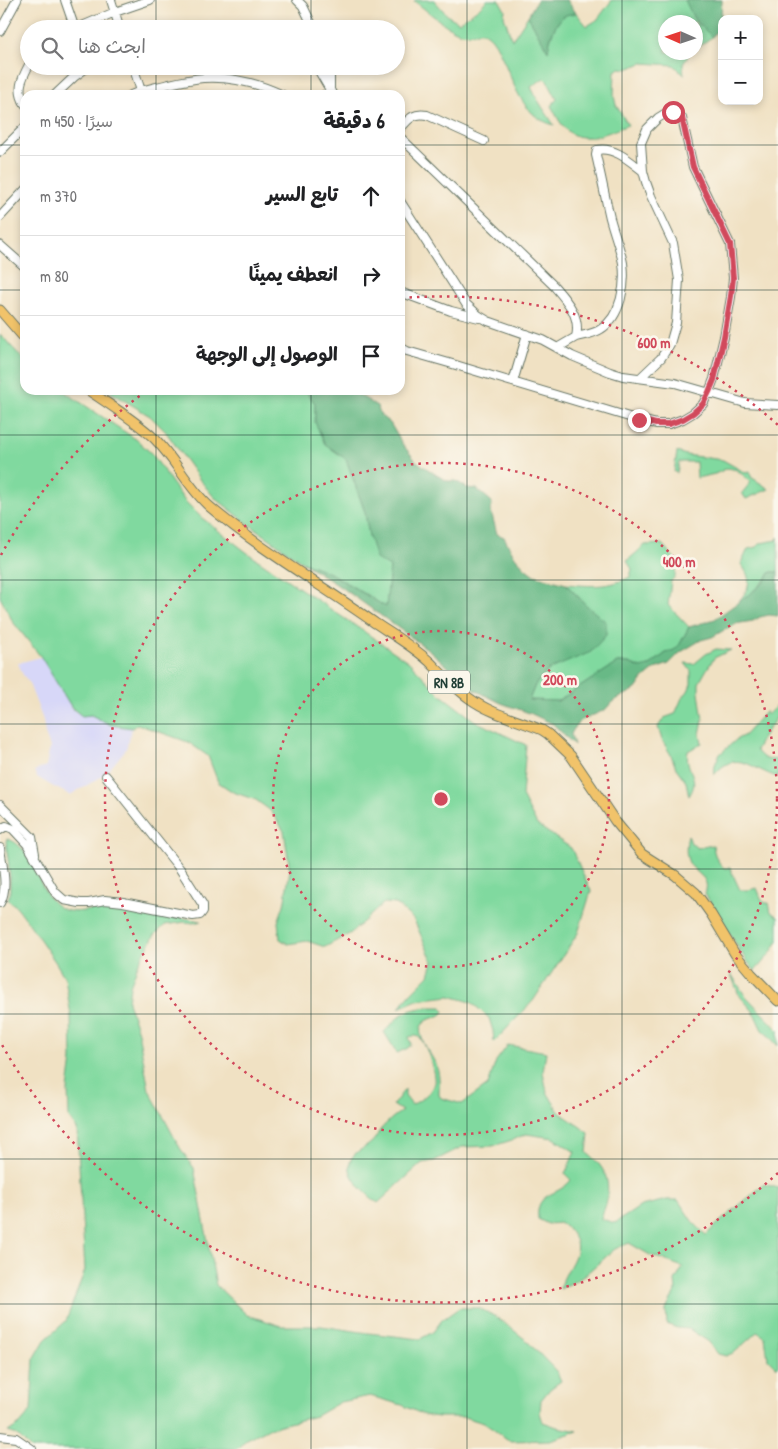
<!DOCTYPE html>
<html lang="ar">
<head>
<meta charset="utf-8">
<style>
  body { margin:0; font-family:"Patrick Hand","Playpen Sans Arabic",sans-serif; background:#f6f6f6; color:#202124; direction:rtl }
  .controls { position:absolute; right:15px; top:15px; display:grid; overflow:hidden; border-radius:10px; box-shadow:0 2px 8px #0003 }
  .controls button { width:45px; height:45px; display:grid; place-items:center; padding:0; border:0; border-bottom:1px solid #e0e0e0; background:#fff; color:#202124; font:25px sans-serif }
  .compass { position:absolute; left:658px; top:15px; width:45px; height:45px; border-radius:50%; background:#fff; box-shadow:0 2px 8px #0003; rotate:273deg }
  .stop { position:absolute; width:15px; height:15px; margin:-11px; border:4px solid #d1495b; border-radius:50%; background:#fff }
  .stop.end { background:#d1495b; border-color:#fff; box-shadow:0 1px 5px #0008 }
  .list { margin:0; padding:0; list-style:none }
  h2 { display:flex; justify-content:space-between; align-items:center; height:65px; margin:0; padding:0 20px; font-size:21px }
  h2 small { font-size:16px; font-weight:400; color:#757577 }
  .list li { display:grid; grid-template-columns:32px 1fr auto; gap:15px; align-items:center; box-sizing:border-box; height:80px; padding:0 20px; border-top:1px solid #e0e0e0 }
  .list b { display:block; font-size:19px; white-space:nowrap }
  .list em { font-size:16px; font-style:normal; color:#757577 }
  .icon { flex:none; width:28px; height:28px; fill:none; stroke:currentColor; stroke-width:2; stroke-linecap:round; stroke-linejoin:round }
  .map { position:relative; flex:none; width:778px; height:1449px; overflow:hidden; direction:ltr }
  .search { position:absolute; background:#fff; box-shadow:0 2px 8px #0003; left:20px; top:20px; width:385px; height:55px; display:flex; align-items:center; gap:12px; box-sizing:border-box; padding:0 18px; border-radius:28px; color:#757577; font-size:19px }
  .panel { position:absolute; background:#fff; box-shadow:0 2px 8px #0003; left:20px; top:90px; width:385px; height:305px; border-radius:15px; direction:rtl }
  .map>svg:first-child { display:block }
</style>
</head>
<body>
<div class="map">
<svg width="778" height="1449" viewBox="0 0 778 1449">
  <rect width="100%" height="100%" fill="#fbf7ec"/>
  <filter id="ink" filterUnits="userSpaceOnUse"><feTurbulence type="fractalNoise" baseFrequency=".02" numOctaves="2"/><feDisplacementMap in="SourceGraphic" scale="10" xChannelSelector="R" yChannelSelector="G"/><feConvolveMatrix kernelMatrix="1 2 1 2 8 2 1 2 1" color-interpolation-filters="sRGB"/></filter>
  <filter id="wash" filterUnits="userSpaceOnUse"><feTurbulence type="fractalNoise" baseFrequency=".0096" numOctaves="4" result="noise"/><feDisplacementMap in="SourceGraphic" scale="20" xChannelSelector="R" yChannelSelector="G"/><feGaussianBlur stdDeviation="1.12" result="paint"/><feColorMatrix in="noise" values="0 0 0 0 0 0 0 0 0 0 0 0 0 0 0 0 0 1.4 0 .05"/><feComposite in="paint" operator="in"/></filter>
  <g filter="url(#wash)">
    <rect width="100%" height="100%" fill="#f0e1c3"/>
    <!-- built -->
    <path fill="#d7d7f8" d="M 41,657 L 72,709 L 82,716 L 91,715 L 111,725 L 132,728 L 126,749 L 108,771 L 101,777 L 70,795 L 52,786 L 37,777 L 34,771 L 46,766 L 50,747 L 45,734 L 43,720 L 28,681 L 23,675 L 18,663 Z"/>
    <!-- green -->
    <path fill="#80d99f" stroke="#508b6a" d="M 415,0 L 434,0 L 448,16 L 459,22 L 478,9 L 487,0 L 499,0 L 505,10 L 504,16 L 512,40 L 528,16 L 548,50 C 550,39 554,24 564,16 C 567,14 571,14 575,13 L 573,9 L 587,26 L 597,20 L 612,0 L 722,0 L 720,27 L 712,37 L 696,48 L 696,22 L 666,22 L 666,52 L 690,53 L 683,64 L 684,75 L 674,65 L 642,63 L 627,69 L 620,68 L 615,71 L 614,96 L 616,105 L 628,125 C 609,132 579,148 563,126 C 558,120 555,112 551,106 L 557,99 L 548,82 L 544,78 L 531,87 C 537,101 546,112 554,125 C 522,117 514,83 502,57 C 499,51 497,45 493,40 C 482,25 476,36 462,33 C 450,31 425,9 414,1 Z
      M 0,334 L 25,361 L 25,390 L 62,390 L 137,440 L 152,454 L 184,500 L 202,518 L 249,554 L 409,662 L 441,695 L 475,721 L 526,745 L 522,796 L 537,825 L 571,848 L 591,891 L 578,933 L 533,1001 L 494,1042 L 493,1031 L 489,1018 L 471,1002 L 450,996 L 432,998 L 417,1000 L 399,1008 L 411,993 L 429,975 L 433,962 L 414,920 L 396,904 L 384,903 L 351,933 L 325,947 L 307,941 L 288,944 L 280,939 L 278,922 L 284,905 L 290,870 L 284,831 L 271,811 L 256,800 L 233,792 L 218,782 L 208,756 L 188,742 L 137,724 L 132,728 L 111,725 L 91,715 L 82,716 L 72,708 L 41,657 L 13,622 L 0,597 Z
      M 107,390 L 305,390 L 315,403 L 315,422 L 325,444 L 346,459 L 365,512 L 369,536 L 390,567 L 386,608 L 367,595 L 330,573 L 301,561 L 246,522 L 214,497 L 200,480 L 166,432 L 150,416 Z
      M 677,452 L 686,455 L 723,460 L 746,473 L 750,472 L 751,477 L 769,489 L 746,499 L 742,493 L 751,482 L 737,470 L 728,468 L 715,474 L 697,478 L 696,462 L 679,462 L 677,473 L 674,472 Z
      M 778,537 L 778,572 L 771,572 C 762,584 752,593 739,601 C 751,587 752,579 741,564 L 748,549 L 757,547 L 761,543 L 777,540 Z
      M 662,544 L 676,560 L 675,577 L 671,581 L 668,605 L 689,627 L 680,644 L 674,650 L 666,653 L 649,666 L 641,668 L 629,663 L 617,663 L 558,701 L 529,700 L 535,685 L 549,670 L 566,662 L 605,622 L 586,605 L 566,584 C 590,586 608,588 630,577 L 632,569 L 627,561 L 645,545 Z
      M 716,649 L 731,650 L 714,658 L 707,669 L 699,683 L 699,693 L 703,720 L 700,734 L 702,743 L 688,751 C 684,771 702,777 689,796 L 686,782 L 676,768 L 671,755 L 662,740 L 658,727 L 664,718 L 675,714 L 682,698 L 688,691 L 691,684 L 691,671 L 685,663 L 694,664 L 706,654 Z
      M 778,704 L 778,716 L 766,732 L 756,750 C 763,759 767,761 778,759 L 778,777 C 752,770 737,747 714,775 L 715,765 L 719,755 L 737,739 L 745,735 L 766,711 L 767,715 Z
      M 688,835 L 691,843 L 697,848 L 713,845 C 714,855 717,861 724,868 L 730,868 L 740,890 L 748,890 L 757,888 L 761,898 L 765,903 L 769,903 L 771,912 L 778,917 L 778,941 L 770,954 L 755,971 L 746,960 L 705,894 C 710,879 701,877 692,867 C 684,858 686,845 688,835 Z
      M 7,839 C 32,844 38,891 56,905 C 70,917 89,909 105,908 C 119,907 133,911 147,913 C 157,915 168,915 178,917 C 186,918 193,920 201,921 L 194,923 L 185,922 L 165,925 L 154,936 L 138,964 L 130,986 L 128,1002 L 138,1032 L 149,1090 L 180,1148 L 194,1168 L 216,1285 L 247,1315 L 282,1326 L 321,1326 L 368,1333 L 420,1339 L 433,1332 L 442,1320 L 459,1308 L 478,1308 L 498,1318 L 526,1340 L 557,1372 L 561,1381 L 550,1389 L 541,1400 L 540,1413 L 543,1422 L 557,1427 L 578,1431 L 550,1440 L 510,1441 L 484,1423 L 464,1417 L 439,1417 L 424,1415 L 402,1405 L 370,1396 L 340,1402 L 316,1416 L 269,1428 L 247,1439 L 237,1449 L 31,1449 L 17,1435 L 8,1432 L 20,1424 L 31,1411 L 34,1359 L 45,1340 L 66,1321 L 85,1270 L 77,1129 L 69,1118 L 68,1090 L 72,1059 L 71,1016 L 65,978 L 56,963 L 26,919 L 17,907 L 8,900 L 10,891 L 10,877 L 6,841 Z
      M 730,972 L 744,994 L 778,1030 L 778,1046 L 769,1036 L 762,1030 L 753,1011 L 739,995 Z
      M 428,1007 L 442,1007 L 444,1012 C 439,1018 430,1017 424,1023 C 412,1033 434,1056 437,1068 C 440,1077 439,1086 439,1095 L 441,1098 L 462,1104 L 488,1085 L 496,1061 L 508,1045 L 546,1052 L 543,1072 L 547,1092 L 559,1112 L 589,1133 L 587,1153 C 604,1166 610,1178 607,1200 C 606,1206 602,1213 601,1219 L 615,1223 L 641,1206 L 667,1200 L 678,1200 L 692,1221 L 706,1235 C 724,1217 745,1201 764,1184 L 778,1188 L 778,1367 L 776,1367 L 768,1359 L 765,1337 L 757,1332 L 735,1352 L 726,1356 L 718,1354 L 709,1342 L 689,1329 L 677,1328 L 667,1324 L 666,1310 L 676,1290 L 675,1281 L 683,1267 L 650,1255 L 629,1243 L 615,1249 L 581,1278 L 560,1289 C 567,1261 593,1249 561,1223 L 548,1224 L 538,1219 C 535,1191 558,1197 571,1180 L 565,1174 L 575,1152 L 554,1138 L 526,1134 L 515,1139 L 493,1146 L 462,1147 L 434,1161 L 422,1163 L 378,1203 C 365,1193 337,1170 356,1153 C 361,1149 367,1147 372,1142 C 376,1138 378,1133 381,1129 C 387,1122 394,1116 402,1111 L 393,1105 L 405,1089 L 405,1096 L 412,1105 C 420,1100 431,1094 434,1083 C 436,1075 426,1043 420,1038 C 416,1035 413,1036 409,1037 L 411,1044 L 408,1048 L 397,1053 L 384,1032 C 403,1013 401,1011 428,1007 Z"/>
    <!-- forest -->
    <path fill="#68b986" stroke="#447b5d" d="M 537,0 L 567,0 L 576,13 C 572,14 567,14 564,16 C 554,24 549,39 548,51 L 528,16 Z
      M 685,0 L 722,0 L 720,27 L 712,37 L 694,19 Z
      M 305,390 L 355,390 L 361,396 L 377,406 L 381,416 L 390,423 L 403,445 L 416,461 L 435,474 L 447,481 L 456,481 L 467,488 L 477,489 L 492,502 L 491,511 L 497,534 L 504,537 L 515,557 L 525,568 L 534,575 L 566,584 L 586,605 L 606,622 L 606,635 L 591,652 L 548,670 L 535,685 L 529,700 L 558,701 L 617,663 L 629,663 L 641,668 L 649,666 L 666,653 L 674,650 L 680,644 L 689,627 L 715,619 L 751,593 L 763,583 L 771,572 L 778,572 L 778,616 L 769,615 L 760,617 L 753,621 L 735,624 L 712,637 L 701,640 L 681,652 L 669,664 L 655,669 L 643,679 L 636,689 L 612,702 L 605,710 L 582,720 L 575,727 L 571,734 L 574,745 L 553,724 L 532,714 L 501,703 L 473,689 L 429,650 L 348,592 L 301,561 L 330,573 L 386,607 L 390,567 L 376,559 L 369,536 L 365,512 L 346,459 L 325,444 L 315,422 L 315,403 Z"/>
  </g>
  <g filter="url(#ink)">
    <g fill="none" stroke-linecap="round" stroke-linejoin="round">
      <!-- minor casing -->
      <g stroke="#687666" stroke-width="10">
        <path id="minor" d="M 65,0 L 75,29
          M 111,0 L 120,29
          M 297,0 L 303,6 L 314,29
          M 75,29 L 115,12 L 150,0
          M 0,31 L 17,0
          M 133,66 L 141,91
          M 316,66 L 333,95
          M 55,95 L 74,77 L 89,66
          M 131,95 C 142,90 153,88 165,85 C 178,82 190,79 203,78 C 230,76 259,84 283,95
          M 324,95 L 330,91 L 330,74 L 328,66
          M 25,104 C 16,90 22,78 29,65
          M 400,129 C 408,120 413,112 427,115 L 484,141
          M 400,137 L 554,286 C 567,301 581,316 576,337 L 557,348
          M 0,152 L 25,127
          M 400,201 L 466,304 L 478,315 L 488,321 L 543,340 L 572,356 L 610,372 L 623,376 L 675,383 L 745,403 L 778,405
          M 0,217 L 25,190
          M 0,245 L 25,267
          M 400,292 L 451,311 L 479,318
          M 576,337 C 584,335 594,334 601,329 C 621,316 626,285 623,263 C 620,248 614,233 610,218 C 605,197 601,176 596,155 L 597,150 C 614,146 631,162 643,171
          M 400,347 L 407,351 L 449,363 L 639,420 L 657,424 L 669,424 L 683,419 L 693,413 L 703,404 L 709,392 L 714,379 L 724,337 L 731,297 L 733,278 L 730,244 L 693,167 L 682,118 L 678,113 L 666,113 L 658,118 L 647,129 L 641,143 L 643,171 L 646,182 L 651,196 L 673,243 L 679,280 L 676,323 L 670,344 L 661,358 L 640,378
          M 513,382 L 527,334
          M 0,805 L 32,837 L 35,854
          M 0,830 L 6,826 L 13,829 L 27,844 L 55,892 L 64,900 L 80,903 L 89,903 L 105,900 L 123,902 L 193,916 L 200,915 L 203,911 L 203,905 L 180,869 L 106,776
          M 0,848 C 2,865 9,887 0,903
          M 0,1436 L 16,1438 L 32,1449"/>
      </g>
      <!-- major casing -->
      <g stroke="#687666" stroke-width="11">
        <path id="major" d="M 0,310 L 25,339
          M 88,390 C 110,405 135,420 155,439 C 176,460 188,488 210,507 C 261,550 320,584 375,623 C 393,635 414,647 430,662 C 443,675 455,688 469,698 C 491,714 518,720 542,730 L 548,734 L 571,756 L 615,821 L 642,854 L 675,875 L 696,893 L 711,914 L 735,954 L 751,973 L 778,1001"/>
      </g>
      <!-- minor -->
      <use href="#minor" stroke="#fff" stroke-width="8"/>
      <!-- major -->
      <use href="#major" stroke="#f1c36a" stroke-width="9"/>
    </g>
  </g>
  <g fill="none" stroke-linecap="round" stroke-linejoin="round" filter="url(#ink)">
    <!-- route -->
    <path stroke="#d1495b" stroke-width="6" d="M 639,420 L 656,424 L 669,424 L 683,419 L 693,413 L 703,404 L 709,392 L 714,380 L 724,337 L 731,296 L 733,278 L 730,244 L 693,167 L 682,118 L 678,113 L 673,112"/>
  </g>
  <!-- grid -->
  <path fill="none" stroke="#1f3d34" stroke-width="1" stroke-opacity="0.55" d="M 156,0 L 156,29M 311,0 L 311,29M 467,0 L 467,1449M 622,0 L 622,1449M 156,66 L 156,95M 311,66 L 311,95M 0,145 L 25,145M 400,145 L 778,145M 0,290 L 25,290M 400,290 L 778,290M 156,390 L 156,1449M 311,390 L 311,1449M 0,435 L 778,435M 0,580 L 778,580M 0,724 L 778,724M 0,869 L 778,869M 0,1014 L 778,1014M 0,1159 L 778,1159M 0,1304 L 778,1304"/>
  <!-- distance rings -->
  <g fill="none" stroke="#d1495b" stroke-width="2.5" stroke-dasharray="2.5 5">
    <circle cx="441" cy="799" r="168"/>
    <circle cx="441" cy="799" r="336"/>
    <path d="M778 1173A503 503 0 0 1 1 1043M1 555A503 503 0 0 1 145 392M402 298A503 503 0 0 1 778 425"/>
  </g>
  <g text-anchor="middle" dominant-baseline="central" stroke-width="5" stroke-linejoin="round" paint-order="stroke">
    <!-- shield labels -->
    <rect fill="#fbf7ec" stroke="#61756b" stroke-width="1" x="428" y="670.5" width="42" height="23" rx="4"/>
    <g font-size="14" font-weight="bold" fill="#1f3d34">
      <text x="449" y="682">RN 8B</text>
    </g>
  </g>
  <circle cx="441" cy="799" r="8" fill="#d1495b" stroke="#fbf7ec" stroke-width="2.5"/>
  <g font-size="15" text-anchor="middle" font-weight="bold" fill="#d1495b" stroke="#fbf7ec" stroke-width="5" stroke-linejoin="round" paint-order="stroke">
    <text x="654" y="348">600 m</text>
    <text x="679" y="567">400 m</text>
    <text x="560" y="685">200 m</text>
  </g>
</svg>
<div class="controls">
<button>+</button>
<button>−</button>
</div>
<svg class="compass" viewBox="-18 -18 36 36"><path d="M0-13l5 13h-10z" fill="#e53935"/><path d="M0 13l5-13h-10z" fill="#757577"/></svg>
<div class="stop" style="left:673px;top:112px"></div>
<div class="stop end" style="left:639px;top:420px"></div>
<div class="search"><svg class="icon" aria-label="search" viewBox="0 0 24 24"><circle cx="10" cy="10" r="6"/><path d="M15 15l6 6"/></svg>ابحث هنا</div>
<section class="panel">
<h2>6 دقيقة<small>سيرًا · 450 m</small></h2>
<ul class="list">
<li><svg class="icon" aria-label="ahead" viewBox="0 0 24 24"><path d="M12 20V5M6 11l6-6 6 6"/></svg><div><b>تابع السير</b></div><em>370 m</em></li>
<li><svg class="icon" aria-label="right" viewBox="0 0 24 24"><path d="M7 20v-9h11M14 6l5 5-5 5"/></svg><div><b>انعطف يمينًا</b></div><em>80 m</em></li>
<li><svg class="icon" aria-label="arrive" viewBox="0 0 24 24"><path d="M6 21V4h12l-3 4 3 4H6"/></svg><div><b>الوصول إلى الوجهة</b></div></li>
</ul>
</section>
</div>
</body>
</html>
